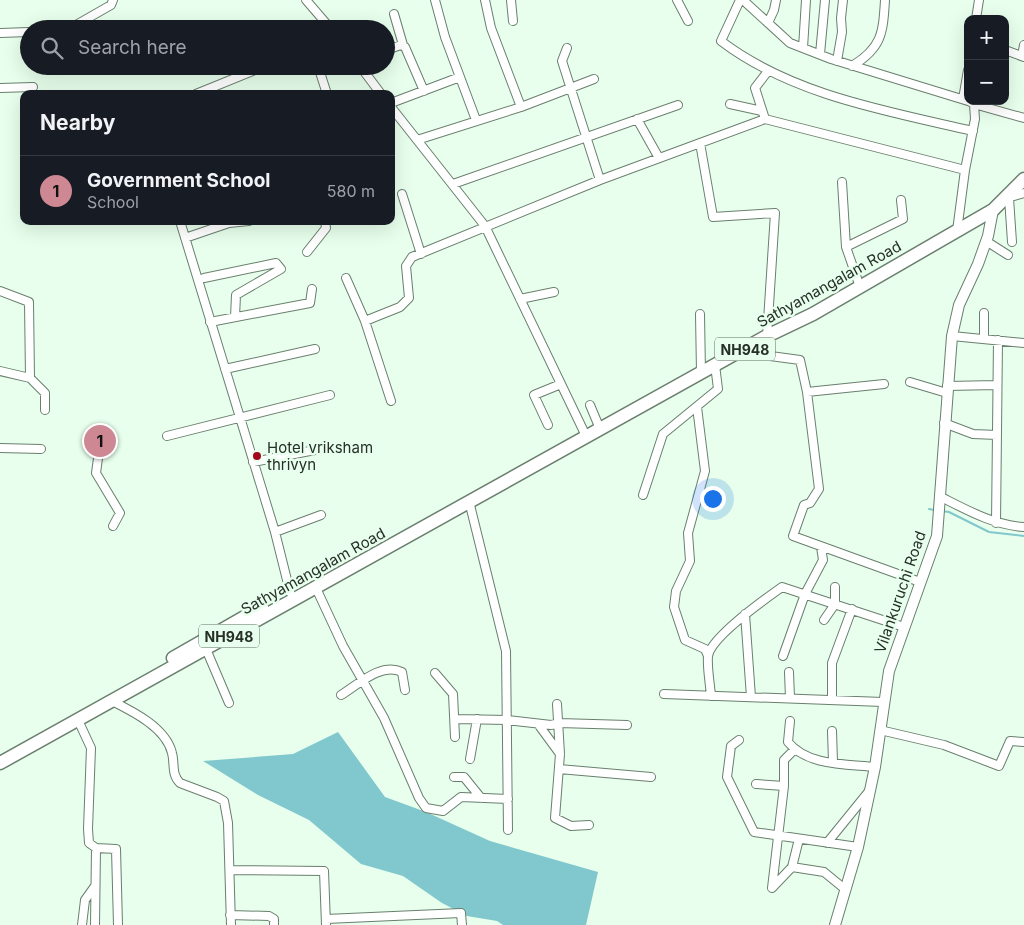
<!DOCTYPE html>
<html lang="en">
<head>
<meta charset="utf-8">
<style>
  body { margin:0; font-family:Inter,sans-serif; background:#242831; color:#f1f3f6 }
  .controls { position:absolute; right:15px; top:15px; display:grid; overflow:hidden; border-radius:10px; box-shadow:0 5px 20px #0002 }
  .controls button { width:45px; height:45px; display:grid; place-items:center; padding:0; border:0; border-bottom:1px solid #363941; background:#171b24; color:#f1f3f6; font:25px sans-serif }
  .you { position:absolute; left:712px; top:498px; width:18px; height:18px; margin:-12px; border:4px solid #fff; border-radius:50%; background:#1a73e8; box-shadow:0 0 0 8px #1a73e833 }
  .badge { display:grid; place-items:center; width:32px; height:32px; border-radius:50%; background:#cd8894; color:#111; font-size:16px; font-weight:700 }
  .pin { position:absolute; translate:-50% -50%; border:2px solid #fff; box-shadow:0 1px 5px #0006 }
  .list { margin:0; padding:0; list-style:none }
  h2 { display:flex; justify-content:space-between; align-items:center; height:65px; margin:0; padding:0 20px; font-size:21px }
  h2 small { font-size:16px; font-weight:400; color:#9ea1a6 }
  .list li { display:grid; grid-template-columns:32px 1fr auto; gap:15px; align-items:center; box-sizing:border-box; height:70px; padding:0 20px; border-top:1px solid #363941 }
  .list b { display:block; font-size:19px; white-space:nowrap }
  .list p { margin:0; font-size:16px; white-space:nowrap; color:#9ea1a6 }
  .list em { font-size:16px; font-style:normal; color:#9ea1a6 }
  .icon { flex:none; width:28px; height:28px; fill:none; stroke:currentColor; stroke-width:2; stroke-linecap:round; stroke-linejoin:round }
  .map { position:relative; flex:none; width:1024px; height:925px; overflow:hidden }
  .search { position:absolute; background:#171b24; box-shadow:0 5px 20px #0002; left:20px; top:20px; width:375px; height:55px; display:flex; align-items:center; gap:12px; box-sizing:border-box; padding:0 18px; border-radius:28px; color:#9ea1a6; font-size:19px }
  .panel { position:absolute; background:#171b24; box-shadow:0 5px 20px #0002; left:20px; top:90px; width:375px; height:135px; border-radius:10px }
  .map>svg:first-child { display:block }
</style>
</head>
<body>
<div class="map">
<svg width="1024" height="925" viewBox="0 0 1024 925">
  <rect width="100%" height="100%" fill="#e7ffec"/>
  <!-- water -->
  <path fill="#81c8ce" d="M 338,732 L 385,797 L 426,812 L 490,841 L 598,872 L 586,925 L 503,925 L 497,921 L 467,916 L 442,903 L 403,876 L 361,864 L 309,820 L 258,795 L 203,761 L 293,754 Z"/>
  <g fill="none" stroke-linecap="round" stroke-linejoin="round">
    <!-- stream -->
    <path stroke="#81c8ce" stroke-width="2" d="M 929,509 L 934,510
      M 941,511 L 949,512 L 989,532 L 1024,536"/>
    <!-- minor casing -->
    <g stroke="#6a7f6e" stroke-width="10">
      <path id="minor" d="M 306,0 L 331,29
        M 435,0 L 445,37 L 476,120
        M 485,0 L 491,28 L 521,107
        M 511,0 L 513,21
        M 677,0 L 688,21
        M 740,0 L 721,41 C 792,95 887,111 973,131
        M 743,0 L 790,43 L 831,59 L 968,101
        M 394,14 L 403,45
        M 976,19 L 979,0
        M 768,23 L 774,10 L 776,0
        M 69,29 L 111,5 L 113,0
        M 0,33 L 29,32
        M 567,48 L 562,61 L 600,180
        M 803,48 L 806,0
        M 386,50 L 401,45 L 405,47 L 424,91
        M 1005,50 L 1024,57
        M 820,54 L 825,0
        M 1022,56 L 1024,45
        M 837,61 L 842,32 L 841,18 L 843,0
        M 318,66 L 327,94
        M 360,66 L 381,94
        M 852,66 C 882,48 883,33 885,0
        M 0,88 L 33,87
        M 196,94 L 265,66
        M 963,99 L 968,70
        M 391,103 L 460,77
        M 730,104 L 762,111
        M 974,104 L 1024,118
        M 391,107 L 485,226 L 586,436
        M 637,119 L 659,158
        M 765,119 L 755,88 L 768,71
        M 417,140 L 521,107 L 594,79
        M 700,143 L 713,217 L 775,213 L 767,336
        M 965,170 L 975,119 L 974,104 L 969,101
        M 842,182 L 846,247 L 860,287
        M 453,184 L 678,105
        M 402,194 L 421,254
        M 1007,198 L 1024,193
        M 1009,198 L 1012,242
        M 180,221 L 275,532 L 290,592
        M 185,238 L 229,223 L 249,221
        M 986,241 L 1008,255
        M 846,247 L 903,219 L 901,200
        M 307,252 L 326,228 L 325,221
        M 204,278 L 276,263 L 281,269 L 236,295 L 235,317
        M 346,278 L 365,321 L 391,401
        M 0,291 L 29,302 L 30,378
        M 520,299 L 554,292
        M 984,313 L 984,339
        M 700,314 L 701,373
        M 365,321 L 400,307 L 409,298 L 406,266 L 412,257 L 600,180 L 765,119 L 965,170 L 957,231
        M 210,322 L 310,303 L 312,289
        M 952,336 L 1024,343
        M 741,352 L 800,360 L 807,392 L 819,489 L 810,503 L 804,505 L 793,536 L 920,582
        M 225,369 L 315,349
        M 0,371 L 30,378 L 45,393 L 45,410
        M 910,382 L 947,393
        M 947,386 L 997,385
        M 807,392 L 884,384
        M 590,405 L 600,429
        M 697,407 L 705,471 L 688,533 L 690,561 L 676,591 L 674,607 L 685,640 L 705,649 L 708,656
        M 944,423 L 973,434 L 997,435
        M 548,425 L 534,395 L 561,384
        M 167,436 L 330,395
        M 0,448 L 41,449
        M 99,451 L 96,473 L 120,513 L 113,526
        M 253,462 L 315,450
        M 643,495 L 663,434 L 718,389 L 715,365
        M 939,496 C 967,510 993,525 1024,527
        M 469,501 L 506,651 L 508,830
        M 996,523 L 998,340
        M 275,532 L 321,515
        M 316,588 L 343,646 L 384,718 L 419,798 L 426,808 L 443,811 L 461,797 L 508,799
        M 745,614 L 751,697
        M 824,620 L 835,604 L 835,587
        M 206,649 L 229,703
        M 783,656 L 805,594 L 823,560 L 821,547
        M 789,672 L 790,698
        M 435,673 L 453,694 L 455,737
        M 664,694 L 883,702
        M 341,695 C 359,684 381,662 402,672 L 405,690
        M 711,696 C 710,683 707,668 708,656 C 711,637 765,599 782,587 L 904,627
        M 832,700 L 832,663 L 852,609
        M 112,701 C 134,712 166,728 172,753 C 175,764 171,774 180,783 L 217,797 L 224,801 L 228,823 L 231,925
        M 557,704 L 560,754 L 555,818 L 571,826 L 589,825
        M 456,719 L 507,720 L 551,725 L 559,723 L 627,725
        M 78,720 L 91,748 L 88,829 L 89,843 L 96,848 L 116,849 L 118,925
        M 790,721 L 788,742 C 807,766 847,764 875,767
        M 538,724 L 560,754
        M 880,730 L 944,745 L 999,766 L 1010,741 L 1024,742
        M 832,731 L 833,762
        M 739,740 L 731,746 L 727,777 L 754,832 L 858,847
        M 794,750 L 784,760 L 784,786 L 772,888 L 792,867 L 799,839
        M 470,759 L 477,719
        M 559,769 L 651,777
        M 454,777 L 464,777 L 481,798
        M 756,784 L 784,786
        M 827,843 L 870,790
        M 792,867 L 824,872 L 846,890
        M 230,870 L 324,871 L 326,925
        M 230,915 L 269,916 L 274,919 L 274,925
        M 326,919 L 461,913 L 462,925
        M 82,925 L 85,900 L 95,886
        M 95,925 L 96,848"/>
    </g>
    <!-- tertiary casing -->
    <g stroke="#6a7f6e" stroke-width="12">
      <path id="tertiary" d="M 835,925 L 858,847 L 875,767 L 889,671 L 937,536 L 952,336 L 959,305 L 978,264 L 988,236 L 993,210"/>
    </g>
    <!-- trunk casing -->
    <g stroke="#6a7f6e" stroke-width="15">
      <path id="trunk" d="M 173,658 L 262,607
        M 0,763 L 767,336 L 813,314 L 993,210 L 1024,179"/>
    </g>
    <!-- minor -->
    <use href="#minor" stroke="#fff" stroke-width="8"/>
    <!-- tertiary -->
    <use href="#tertiary" stroke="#fff" stroke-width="10"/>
    <!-- trunk -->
    <use href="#trunk" stroke="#fff" stroke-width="12"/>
  </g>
  <!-- markers -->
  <circle fill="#a2051c" stroke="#e7ffec" stroke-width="2" cx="257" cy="456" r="5"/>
  <g text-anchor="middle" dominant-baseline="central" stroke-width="5" stroke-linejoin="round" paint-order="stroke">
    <!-- shield labels -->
    <g fill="#e7ffec" stroke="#606d63" stroke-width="1">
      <rect x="715" y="337.5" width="60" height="23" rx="4"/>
      <rect x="199" y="624.5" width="60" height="23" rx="4"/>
    </g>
    <g font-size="14" font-weight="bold" fill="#262f28">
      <text x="745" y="349">NH948</text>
      <text x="229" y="636">NH948</text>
    </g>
    <!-- street labels -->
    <g font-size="15" fill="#262f28" stroke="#e7ffec">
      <text transform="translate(829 284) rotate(-29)">Sathyamangalam Road</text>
      <text transform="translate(313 571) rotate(-29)">Sathyamangalam Road</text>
      <text transform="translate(900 592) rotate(-71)">Vilankuruchi Road</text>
    </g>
    <!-- poi labels -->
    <g font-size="15" fill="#262f28" stroke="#e7ffec" text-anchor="start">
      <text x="267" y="447">Hotel vriksham<tspan x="267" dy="17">thrivyn</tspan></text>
    </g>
  </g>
</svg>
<div class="controls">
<button>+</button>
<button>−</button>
</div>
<div class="you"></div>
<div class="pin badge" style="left:100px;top:441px">1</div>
<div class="search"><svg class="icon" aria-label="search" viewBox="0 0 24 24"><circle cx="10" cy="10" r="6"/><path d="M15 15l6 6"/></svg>Search here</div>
<section class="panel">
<h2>Nearby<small></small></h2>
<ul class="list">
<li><span class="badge">1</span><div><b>Government School</b><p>School</p></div><em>580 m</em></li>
</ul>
</section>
</div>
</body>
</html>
